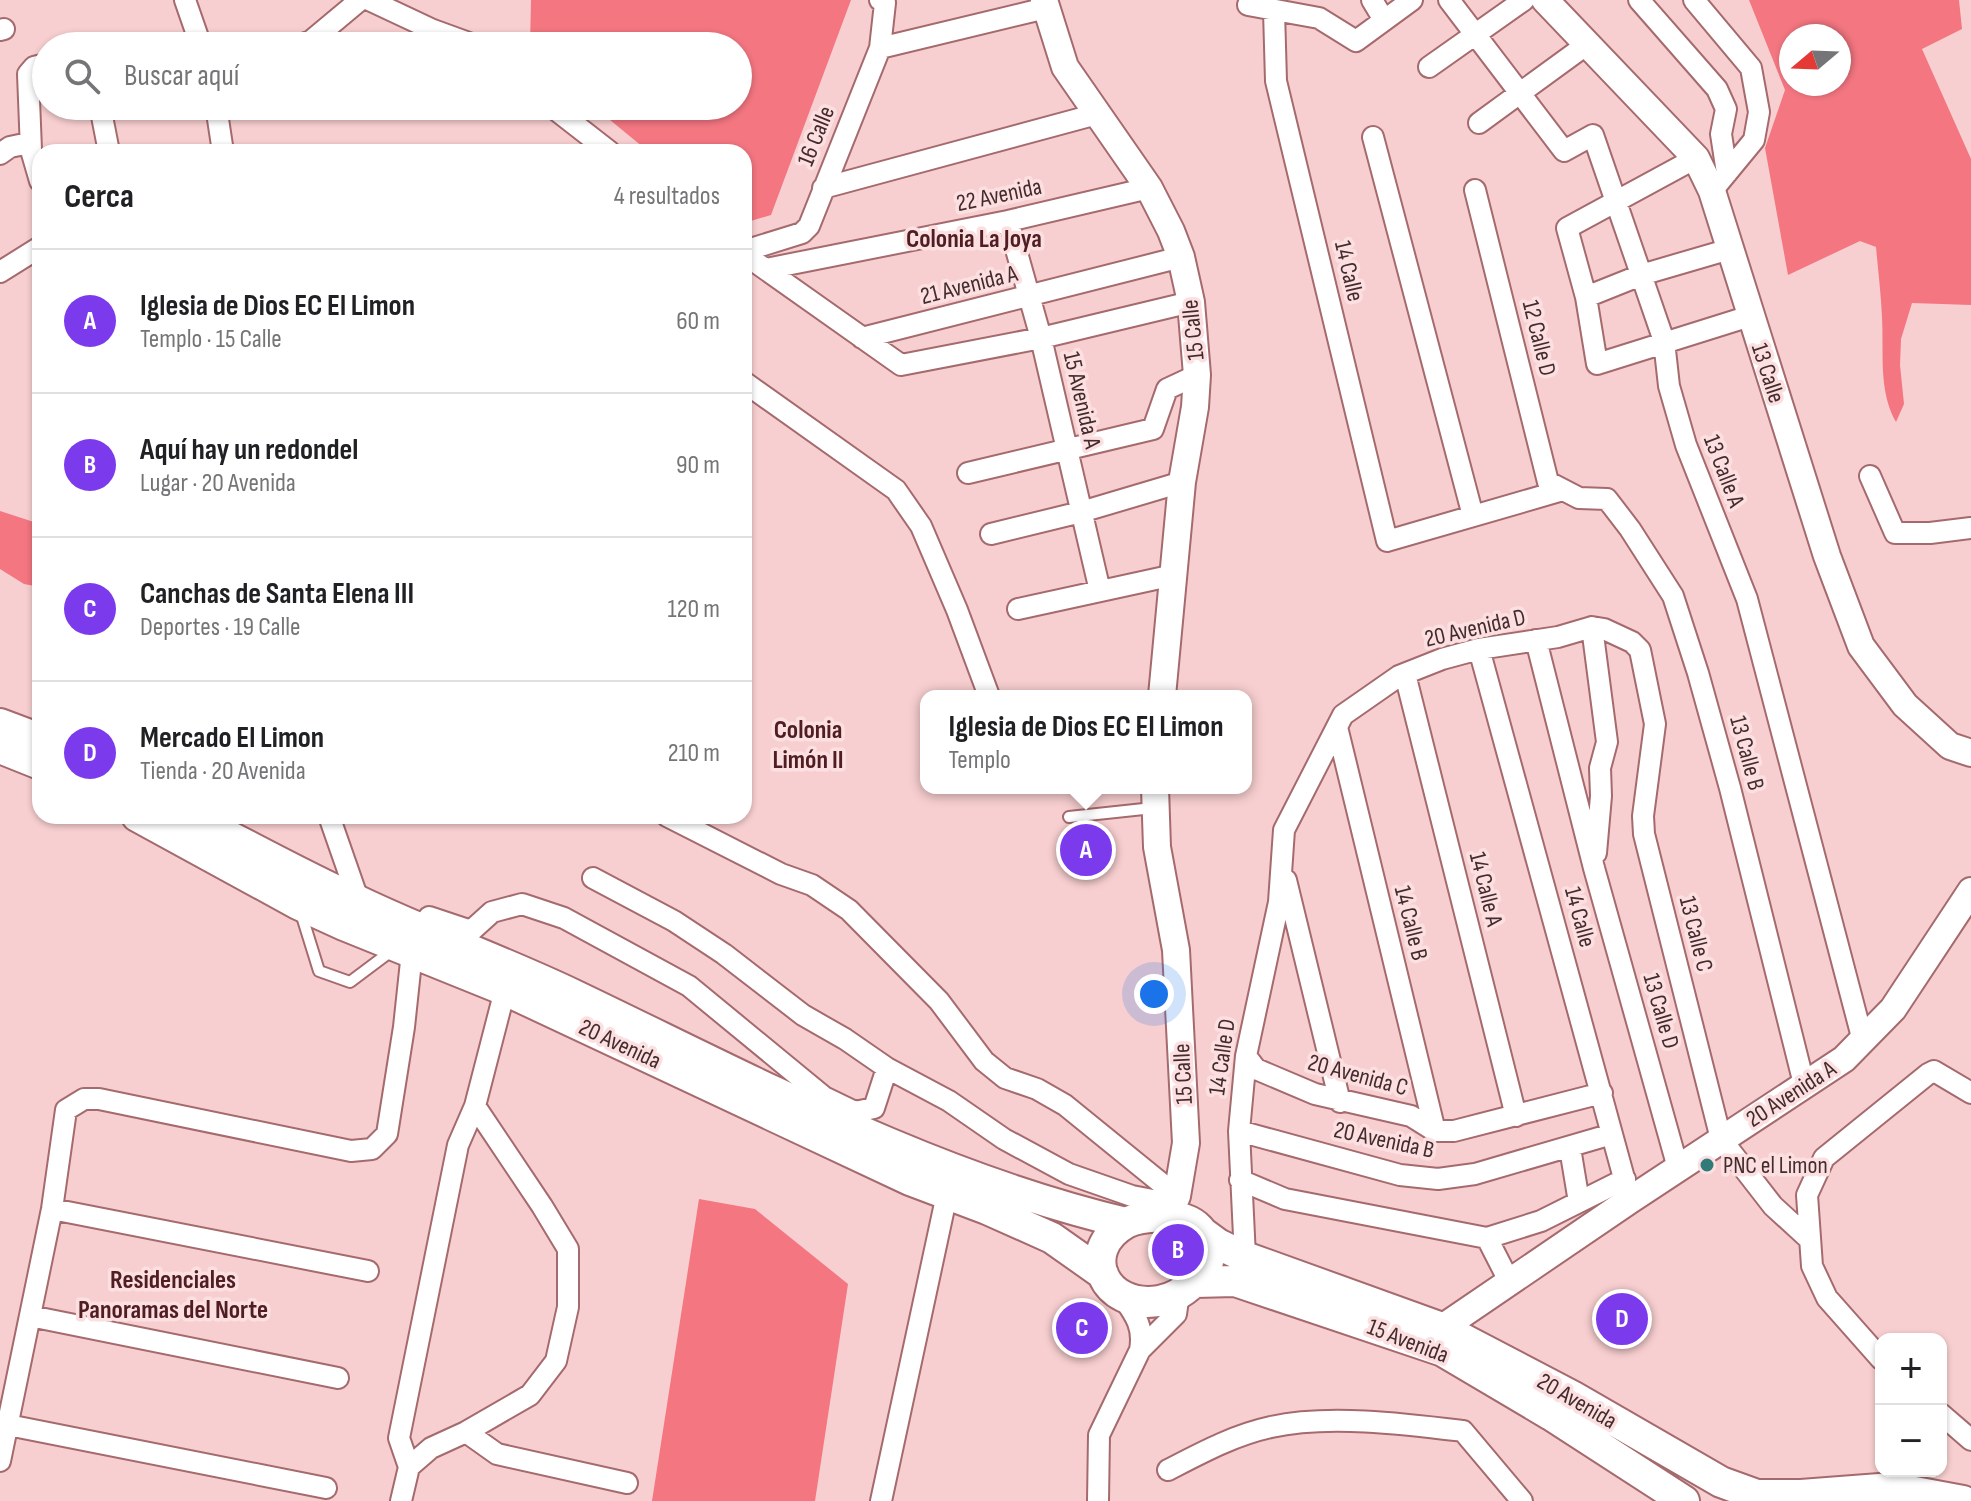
<!DOCTYPE html>
<html lang="es">
<head>
<meta charset="utf-8">
<style>
  body { margin:0; font-family:"Sofia Sans Condensed",sans-serif; background:#f2f2f2; color:#202124 }
  .controls { position:absolute; right:24px; bottom:24px; display:grid; overflow:hidden; border-radius:16px; box-shadow:0 2px 6px #0004 }
  .controls button { width:72px; height:72px; display:grid; place-items:center; padding:0; border:0; border-bottom:2px solid #e0e0e0; background:#fff; color:#202124; font:40px sans-serif }
  .compass { position:absolute; left:1779px; top:24px; width:72px; height:72px; border-radius:50%; background:#fff; box-shadow:0 2px 6px #0004; rotate:251deg }
  .you { position:absolute; left:1154px; top:994px; width:28px; height:28px; margin:-20px; border:6px solid #fff; border-radius:50%; background:#1a73e8; box-shadow:0 0 0 12px #1a73e833 }
  .badge { display:grid; place-items:center; width:52px; height:52px; border-radius:50%; background:#7c3aed; color:#fff; font-size:26px; font-weight:700 }
  .pin { position:absolute; translate:-50% -50%; border:4px solid #fff; box-shadow:0 2px 8px #0006 }
  .popup { position:absolute; left:920px; top:690px; width:332px; height:104px; box-sizing:border-box; display:grid; place-content:center; border-radius:16px; background:#fff; filter:drop-shadow(0 2px 6px #0005); font-size:26px; white-space:nowrap; color:#757577 }
  .popup b { font-size:30px; color:#202124 }
  .popup::after { content:''; position:absolute; left:50%; top:100%; margin-left:-16px; border:16px solid transparent; border-top-color:#fff }
  .list { margin:0; padding:0; list-style:none }
  h2 { display:flex; justify-content:space-between; align-items:center; height:104px; margin:0; padding:0 32px; font-size:34px }
  h2 small { font-size:26px; font-weight:400; color:#757577 }
  .list li { display:grid; grid-template-columns:52px 1fr auto; gap:24px; align-items:center; box-sizing:border-box; height:144px; padding:0 32px; border-top:2px solid #e0e0e0 }
  .list b { display:block; font-size:30px; white-space:nowrap }
  .list p { margin:0; font-size:26px; white-space:nowrap; color:#757577 }
  .list em { font-size:26px; font-style:normal; color:#757577 }
  .icon { flex:none; width:44px; height:44px; fill:none; stroke:currentColor; stroke-width:2; stroke-linecap:round; stroke-linejoin:round }
  .map { position:relative; flex:none; width:1971px; height:1501px; overflow:hidden }
  .search { position:absolute; background:#fff; box-shadow:0 2px 6px #0004; left:32px; top:32px; width:720px; height:88px; display:flex; align-items:center; gap:20px; box-sizing:border-box; padding:0 28px; border-radius:44px; color:#757577; font-size:30px }
  .panel { position:absolute; background:#fff; box-shadow:0 2px 6px #0004; left:32px; top:144px; width:720px; height:680px; border-radius:24px }
  .map>svg:first-child { display:block }
</style>
</head>
<body>
<div class="map">
<svg width="1971" height="1501" viewBox="0 0 1971 1501">
  <rect width="100%" height="100%" fill="#f8cfd0"/>
  <!-- forest -->
  <path fill="#f37681" fill-rule="evenodd" d="M 531,0 L 851,0 L 771,215 L 744,223 L 744,152 L 649,152 L 593,106 L 738,106 L 738,46 L 530,46 Z
    M 1749,0 L 1959,0 L 1962,29 L 1922,49 L 1971,159 L 1971,305 L 1912,303 L 1901,339 L 1900,365 L 1904,404 L 1896,422 C 1878,390 1884,352 1882,317 C 1881,294 1878,270 1876,247 L 1860,241 L 1788,275 L 1765,148 L 1785,90 ZM 1791,36 L 1839,36 L 1839,84 L 1791,84 Z
    M 0,511 L 40,524 L 40,587 L 24,584 L 0,569 Z
    M 699,1199 L 755,1209 L 848,1284 L 815,1501 L 652,1501 Z"/>
  <g fill="none" stroke-linecap="round" stroke-linejoin="round">
    <!-- service casing -->
    <g stroke="#a56a6d" stroke-width="14">
      <path id="service" d="M 1069,817 L 1153,808
        M 301,913 L 319,971 L 350,982 L 394,949"/>
    </g>
    <!-- minor casing -->
    <g stroke="#a56a6d" stroke-width="24">
      <path id="minor" d="M 185,0 L 201,46
        M 369,0 L 433,30 L 477,46
        M 1372,0 L 1384,20
        M 1449,0 L 1564,151 L 1593,135 L 1664,341 L 1669,386 L 1686,445 L 1747,599 L 1863,1041
        M 1639,0 L 1717,89 L 1726,109 L 1721,134 L 1727,173
        M 1694,0 L 1751,68 L 1759,112 L 1754,140 L 1712,191
        M 1248,5 L 1319,18 L 1356,41 L 1412,0
        M 1274,11 L 1276,81 L 1387,541 L 1563,490
        M 0,30 L 4,29
        M 298,46 L 311,41 L 360,0
        M 880,48 L 1046,8
        M 1429,67 L 1524,0
        M 100,106 L 109,152
        M 216,106 L 223,152
        M 551,106 L 610,152
        M 1479,123 L 1586,45
        M 1373,137 L 1473,516
        M 0,154 L 10,147 L 24,144 L 31,150
        M 1696,158 L 1567,228 L 1586,297 L 1597,364 L 1750,316
        M 40,181 L 31,150 L 28,74 L 34,67 L 46,64
        M 823,188 L 1097,114
        M 1475,190 L 1548,482 L 1579,498 L 1607,499 L 1630,529 L 1673,596 L 1698,673 L 1730,788 L 1804,1084
        M 1008,221 L 1041,338 L 1100,591
        M 744,251 L 802,233 L 809,226 L 880,48 L 885,3 L 880,0
        M 744,254 L 901,365 L 1041,338 L 1191,302
        M 766,269 L 1008,221 L 1149,188
        M 0,272 L 40,247
        M 1586,297 L 1641,275 L 1730,249
        M 862,338 L 1181,257
        M 744,382 L 896,490 L 921,526 L 957,610 L 989,696
        M 968,473 L 1153,429 L 1167,389 L 1197,375
        M 1870,476 L 1895,533 L 1930,533 L 1971,528
        M 991,534 L 1081,512 L 1182,482
        M 1018,609 L 1174,575
        M 1592,627 L 1607,742 L 1600,768 L 1601,796 L 1596,853
        M 1536,640 L 1594,868 L 1678,1168
        M 1479,649 L 1630,1200
        M 1405,674 L 1516,1116
        M 1337,727 L 1435,1131
        M 329,816 L 359,902
        M 667,816 L 781,874 L 812,885 L 849,910 L 939,1001 L 984,1061 L 1005,1078 L 1037,1089 L 1065,1105 L 1177,1196
        M 593,878 L 674,921 L 724,954 L 803,1015 L 845,1039 L 887,1068 L 949,1101 L 1004,1139 L 1069,1174 L 1132,1196 L 1173,1204
        M 1286,880 L 1340,1102
        M 422,929 L 429,917 L 471,931 L 492,912 L 522,904 L 564,918 L 689,986 L 824,1097 L 855,1112 L 874,1108 L 887,1068
        M 1246,1056 L 1256,1069 L 1315,1094 L 1411,1116 L 1435,1131 L 1454,1131 L 1602,1093
        M 1239,1131 L 1400,1175 L 1438,1179 L 1475,1174 L 1612,1134
        M 1570,1148 L 1579,1202
        M 1240,1180 L 1285,1199 L 1487,1238 L 1541,1221 L 1625,1179
        M 52,1209 L 368,1271
        M 1487,1238 L 1509,1281
        M 1245,1257 L 1239,1131 L 1246,1056 L 1279,902 L 1284,830 L 1343,715 L 1399,676 L 1442,659 L 1479,649 L 1558,637 L 1592,627 L 1604,629 L 1632,642 L 1640,650 L 1655,724 L 1643,816 L 1644,834 L 1721,1139 L 1773,1206 L 1808,1238
        M 30,1316 L 338,1378
        M 1140,1350 L 1176,1314 L 1179,1293
        M 1881,1359 L 1827,1298 L 1812,1266 L 1807,1195 L 1824,1158 L 1928,1074 L 1934,1071 L 1971,1093
        M 1941,1414 L 1971,1440
        M 8,1425 L 326,1488
        M 466,1432 L 497,1454 L 627,1483
        M 0,1461 L 52,1209 L 66,1110 L 84,1099 L 99,1099 L 351,1151 L 372,1149 L 387,1134 L 404,1027 L 412,952
        M 409,1467 L 431,1448 L 466,1432 L 530,1395 L 556,1361 L 568,1307 L 568,1249 L 542,1206 L 475,1106
        M 1168,1470 C 1201,1453 1234,1435 1271,1427 C 1327,1414 1406,1424 1463,1431 L 1522,1501
        M 401,1501 L 409,1467 L 399,1438 L 458,1145 L 475,1106 L 505,990
        M 881,1501 L 947,1194
        M 1098,1501 L 1099,1435 L 1140,1350 C 1144,1328 1136,1316 1124,1299"/>
    </g>
    <!-- tertiary casing -->
    <g stroke="#a56a6d" stroke-width="30">
      <path id="tertiary" d="M 1044,0 L 1065,67 L 1149,188 L 1171,231 L 1181,257 L 1191,302 L 1197,375 L 1195,407 L 1182,482 L 1162,696
        M 1545,0 L 1696,158 L 1712,191 L 1827,556 L 1861,646 L 1905,705 L 1950,746 L 1971,753
        M 1155,788 L 1157,847 L 1176,950 L 1186,1143 L 1177,1196 L 1168,1216
        M 1442,1328 L 1630,1200 L 1844,1059 L 1893,1009 L 1971,891"/>
    </g>
    <!-- secondary casing -->
    <g stroke="#a56a6d" stroke-width="34">
      <path id="secondary" d="M 0,724 L 40,739
        M 0,748 L 40,764
        M 137,816 L 298,904 L 344,925 L 505,990 L 910,1180 L 987,1209 L 1052,1238 L 1103,1274
        M 191,816 C 246,845 301,875 358,901 C 429,935 503,961 574,995 C 754,1081 931,1177 1126,1223
        M 1168,1216 C 1174,1217 1181,1218 1186,1220 C 1206,1227 1216,1253 1204,1270 C 1193,1285 1177,1298 1159,1301 C 1104,1310 1077,1251 1126,1223 C 1139,1216 1154,1217 1168,1216 Z
        M 1203,1233 L 1218,1244 L 1245,1257 L 1442,1328 L 1572,1396 L 1721,1482 L 1757,1495 L 1801,1495 L 1893,1488 L 1963,1501
        M 1195,1282 L 1235,1281 L 1443,1351 L 1551,1415 L 1684,1501"/>
    </g>
    <!-- service -->
    <use href="#service" stroke="#fff" stroke-width="10"/>
    <!-- minor -->
    <use href="#minor" stroke="#fff" stroke-width="20"/>
    <!-- tertiary -->
    <use href="#tertiary" stroke="#fff" stroke-width="26"/>
    <!-- secondary -->
    <use href="#secondary" stroke="#fff" stroke-width="30"/>
  </g>
  <!-- markers -->
  <circle fill="#307a7a" stroke="#fce0e1" stroke-width="3" cx="1707" cy="1165" r="8"/>
  <g text-anchor="middle" dominant-baseline="central" stroke-width="7" stroke-linejoin="round" paint-order="stroke">
    <!-- street labels -->
    <g font-size="24" fill="#442b2c" stroke="#fce0e1">
      <text transform="translate(816 136) rotate(-68)">16 Calle</text>
      <text transform="translate(999 195) rotate(-12)">22 Avenida</text>
      <text transform="translate(1349 271) rotate(77)">14 Calle</text>
      <text transform="translate(969 285) rotate(-14)">21 Avenida A</text>
      <text transform="translate(1193 330) rotate(-96)">15 Calle</text>
      <text transform="translate(1539 338) rotate(76)">12 Calle D</text>
      <text transform="translate(1768 373) rotate(72)">13 Calle</text>
      <text transform="translate(1082 400) rotate(77)">15 Avenida A</text>
      <text transform="translate(1724 471) rotate(69)">13 Calle A</text>
      <text transform="translate(1475 628) rotate(-13)">20 Avenida D</text>
      <text transform="translate(1747 753) rotate(75)">13 Calle B</text>
      <text transform="translate(1486 889) rotate(76)">14 Calle A</text>
      <text transform="translate(1580 917) rotate(75)">14 Calle</text>
      <text transform="translate(1411 923) rotate(76)">14 Calle B</text>
      <text transform="translate(1696 934) rotate(76)">13 Calle C</text>
      <text transform="translate(1661 1011) rotate(74)">13 Calle D</text>
      <text transform="translate(620 1044) rotate(25)">20 Avenida</text>
      <text transform="translate(1222 1057) rotate(-82)">14 Calle D</text>
      <text transform="translate(1183 1074) rotate(-93)">15 Calle</text>
      <text transform="translate(1358 1075) rotate(15)">20 Avenida C</text>
      <text transform="translate(1791 1094) rotate(-33)">20 Avenida A</text>
      <text transform="translate(1384 1140) rotate(12)">20 Avenida B</text>
      <text transform="translate(1408 1341) rotate(21)">15 Avenida</text>
      <text transform="translate(1577 1401) rotate(30)">20 Avenida</text>
    </g>
    <!-- poi labels -->
    <g font-size="24" fill="#442b2c" stroke="#fce0e1" text-anchor="start">
      <text x="1723" y="1165">PNC el Limon</text>
    </g>
    <!-- neighbourhood labels -->
    <g font-size="26" font-weight="bold" fill="#4f1d22" stroke="#fce0e1">
      <text x="974" y="239">Colonia La Joya</text>
      <text x="808" y="730">Colonia<tspan x="808" dy="30">Limón II</tspan></text>
      <text x="173" y="1280">Residenciales<tspan x="173" dy="30">Panoramas del Norte</tspan></text>
    </g>
  </g>
</svg>
<div class="controls">
<button>+</button>
<button>−</button>
</div>
<svg class="compass" viewBox="-18 -18 36 36"><path d="M0-13l5 13h-10z" fill="#e53935"/><path d="M0 13l5-13h-10z" fill="#757577"/></svg>
<div class="you"></div>
<div class="pin badge" style="left:1086px;top:850px">A</div>
<div class="popup"><b>Iglesia de Dios EC El Limon</b>Templo</div>
<div class="pin badge" style="left:1178px;top:1250px">B</div>
<div class="pin badge" style="left:1082px;top:1328px">C</div>
<div class="pin badge" style="left:1622px;top:1319px">D</div>
<div class="search"><svg class="icon" aria-label="search" viewBox="0 0 24 24"><circle cx="10" cy="10" r="6"/><path d="M15 15l6 6"/></svg>Buscar aquí</div>
<section class="panel">
<h2>Cerca<small>4 resultados</small></h2>
<ul class="list">
<li><span class="badge">A</span><div><b>Iglesia de Dios EC El Limon</b><p>Templo · 15 Calle</p></div><em>60 m</em></li>
<li><span class="badge">B</span><div><b>Aquí hay un redondel</b><p>Lugar · 20 Avenida</p></div><em>90 m</em></li>
<li><span class="badge">C</span><div><b>Canchas de Santa Elena III</b><p>Deportes · 19 Calle</p></div><em>120 m</em></li>
<li><span class="badge">D</span><div><b>Mercado El Limon</b><p>Tienda · 20 Avenida</p></div><em>210 m</em></li>
</ul>
</section>
</div>
</body>
</html>
